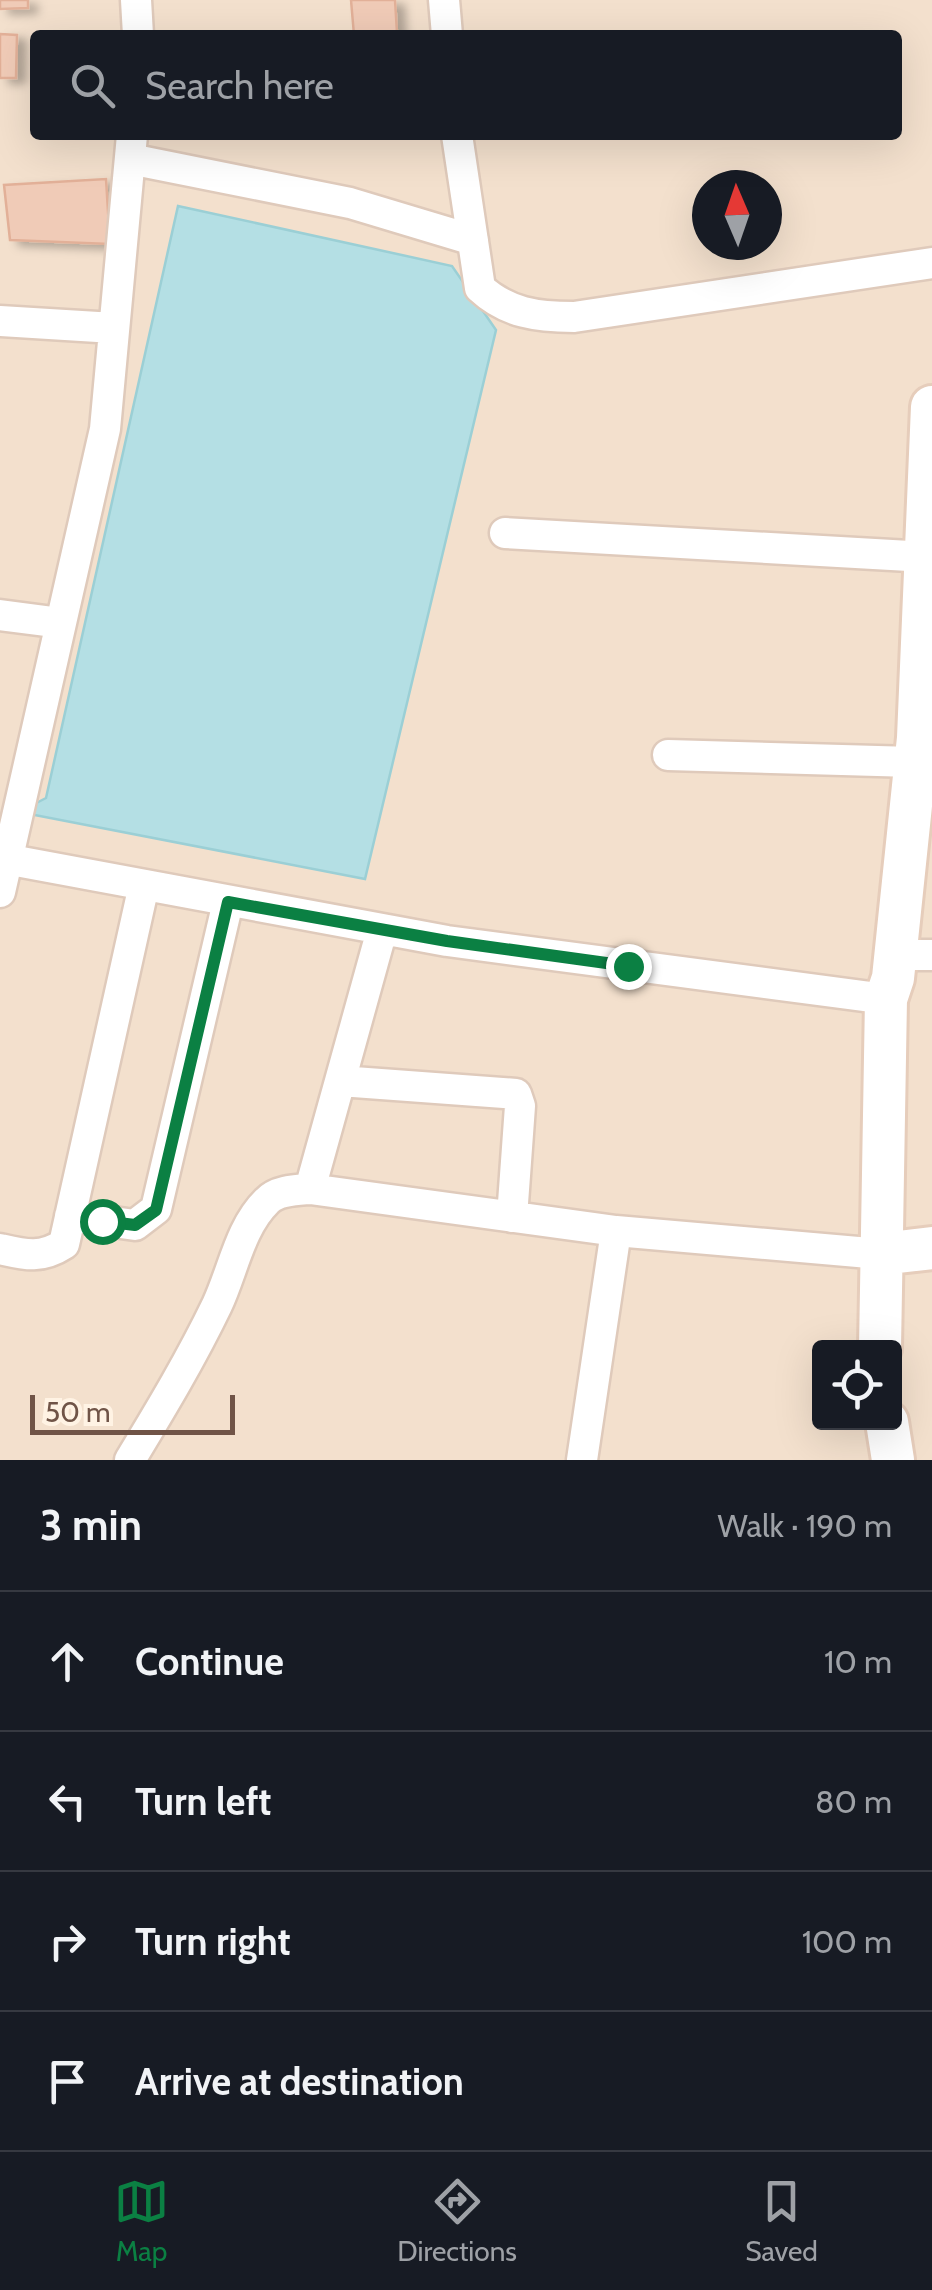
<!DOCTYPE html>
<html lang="en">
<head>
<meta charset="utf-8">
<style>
  body { margin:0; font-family:Cabin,sans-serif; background:#20242c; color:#f1f3f6 }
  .controls { position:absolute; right:30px; bottom:30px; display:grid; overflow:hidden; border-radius:10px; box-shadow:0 10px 40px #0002 }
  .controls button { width:90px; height:90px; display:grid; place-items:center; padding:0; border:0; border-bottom:2px solid #363941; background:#171b24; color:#f1f3f6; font:50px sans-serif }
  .compass { position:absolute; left:692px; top:170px; width:90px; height:90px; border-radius:50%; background:#171b24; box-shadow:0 10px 40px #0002; rotate:358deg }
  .scale { position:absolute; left:30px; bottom:25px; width:205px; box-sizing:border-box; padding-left:10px; border:5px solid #705447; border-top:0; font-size:28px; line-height:35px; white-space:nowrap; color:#705447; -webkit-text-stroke:8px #fff3e4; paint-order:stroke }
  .stop { position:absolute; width:30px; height:30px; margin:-22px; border:8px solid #0b8043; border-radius:50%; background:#fff }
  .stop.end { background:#0b8043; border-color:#fff; box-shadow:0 2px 10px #0008 }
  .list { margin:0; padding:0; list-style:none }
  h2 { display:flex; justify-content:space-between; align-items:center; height:130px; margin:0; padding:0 40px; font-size:42px }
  h2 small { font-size:32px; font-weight:400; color:#9ea1a6 }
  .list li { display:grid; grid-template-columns:65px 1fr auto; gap:30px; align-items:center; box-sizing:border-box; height:140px; padding:0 40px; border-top:2px solid #363941 }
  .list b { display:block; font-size:38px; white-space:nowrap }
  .list em { font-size:32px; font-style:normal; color:#9ea1a6 }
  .icon { flex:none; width:55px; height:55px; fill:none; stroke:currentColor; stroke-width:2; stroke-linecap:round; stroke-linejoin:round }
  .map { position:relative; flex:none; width:932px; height:1460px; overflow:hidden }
  .search { position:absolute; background:#171b24; box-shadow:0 10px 40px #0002; left:30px; right:30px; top:30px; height:110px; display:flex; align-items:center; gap:25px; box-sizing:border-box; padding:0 35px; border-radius:10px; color:#9ea1a6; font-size:38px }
  .sheet { height:690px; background:#171b24 }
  nav { display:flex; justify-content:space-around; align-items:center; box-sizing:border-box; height:140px; border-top:2px solid #363941; background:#171b24; font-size:28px; color:#9ea1a6 }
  nav a { display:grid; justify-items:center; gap:5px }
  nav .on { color:#0b8043 }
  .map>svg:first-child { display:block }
</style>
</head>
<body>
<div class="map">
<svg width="932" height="1460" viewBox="0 0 932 1460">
  <defs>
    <filter id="shadow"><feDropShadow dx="9" dy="5" stdDeviation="5" flood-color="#0004"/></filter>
  </defs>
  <rect width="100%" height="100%" fill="#fbefde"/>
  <!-- residential -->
  <path fill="#f3e0cd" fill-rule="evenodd" d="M 0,0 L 932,0 L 932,1460 L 0,1460 ZM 35,35 L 897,35 L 897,135 L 35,135 ZM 707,185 L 767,185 L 767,245 L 707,245 ZM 820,1348 L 894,1348 L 894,1422 L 820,1422 Z"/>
  <!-- water -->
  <path fill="#b4dfe4" stroke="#9bcfd5" stroke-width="2.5" d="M 178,206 L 452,266 L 496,330 L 365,879 L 19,812 L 46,798 Z"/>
  <!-- building -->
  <path fill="#f0cbb7" stroke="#e2b098" stroke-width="2.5" filter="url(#shadow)" d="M 0,0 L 28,0 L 28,8 L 0,9 Z
    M 351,0 L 395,0 L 397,33 L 354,35 Z
    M 0,34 L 17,35 L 16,78 L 0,78 Z
    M 106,179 L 110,244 L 10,240 L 4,185 Z"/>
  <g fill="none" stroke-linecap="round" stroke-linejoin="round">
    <!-- street casing -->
    <g stroke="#dfcabb" stroke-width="35">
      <path id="street" d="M 136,0 L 138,35
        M 444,0 L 447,35
        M 457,135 L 480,288 C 507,313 537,317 574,317 L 932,263
        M 130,159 L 350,203 L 473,240
        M 0,321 L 114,328
        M 505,533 L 927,557
        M 0,615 L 61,623
        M 668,755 L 913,762
        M 0,858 L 447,941 L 886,999
        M 0,892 L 105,429 L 132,135
        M 895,955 L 932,955
        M 340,1081 L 516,1094 L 520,1106 L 512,1217
        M 310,1189 L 382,930
        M 70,1216 L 135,1225 L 156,1209 L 228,902
        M 0,1249 C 26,1255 41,1259 64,1244 L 144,885
        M 130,1460 C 161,1409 191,1359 217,1305 C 233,1271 240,1227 267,1201 C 277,1190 296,1190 310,1189 L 616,1231 L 881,1254
        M 582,1460 L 616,1231"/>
    </g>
    <!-- secondary casing -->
    <g stroke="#e6cdbb" stroke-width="48">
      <path id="secondary" d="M 881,1254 L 932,1248
        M 880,1348 L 886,999 L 893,978 L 918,738 L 932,407
        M 887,1422 L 893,1460"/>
    </g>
    <!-- street -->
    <use href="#street" stroke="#fff" stroke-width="30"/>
    <!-- secondary -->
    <use href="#secondary" stroke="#fff" stroke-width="42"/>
  </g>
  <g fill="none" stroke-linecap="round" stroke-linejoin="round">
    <!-- route -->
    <path stroke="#0b8043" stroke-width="12" d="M 102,1221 L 135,1225 L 156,1210 L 228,902 L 447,941 L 628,966"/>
  </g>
</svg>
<div class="controls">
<button><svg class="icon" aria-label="locate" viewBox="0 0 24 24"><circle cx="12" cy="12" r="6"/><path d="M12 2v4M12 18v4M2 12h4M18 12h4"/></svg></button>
</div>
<svg class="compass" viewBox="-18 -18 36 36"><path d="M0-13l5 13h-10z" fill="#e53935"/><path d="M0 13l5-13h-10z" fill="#9ea1a6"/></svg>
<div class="scale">50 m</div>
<div class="stop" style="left:102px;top:1221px"></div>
<div class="stop end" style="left:628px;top:966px"></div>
<div class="search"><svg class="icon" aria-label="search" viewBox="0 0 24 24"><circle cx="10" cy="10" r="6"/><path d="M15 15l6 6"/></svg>Search here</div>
</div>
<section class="sheet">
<h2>3 min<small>Walk · 190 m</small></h2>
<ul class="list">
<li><svg class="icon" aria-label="ahead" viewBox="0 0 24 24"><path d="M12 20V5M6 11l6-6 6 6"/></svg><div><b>Continue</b></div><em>10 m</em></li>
<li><svg class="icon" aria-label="left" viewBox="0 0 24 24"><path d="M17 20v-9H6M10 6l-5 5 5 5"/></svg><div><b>Turn left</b></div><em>80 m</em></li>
<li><svg class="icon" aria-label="right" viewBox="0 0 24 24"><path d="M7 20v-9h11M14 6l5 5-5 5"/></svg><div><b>Turn right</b></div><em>100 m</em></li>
<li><svg class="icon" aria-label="arrive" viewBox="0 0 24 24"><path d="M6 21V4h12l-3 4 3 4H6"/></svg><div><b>Arrive at destination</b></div></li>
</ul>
</section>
<nav>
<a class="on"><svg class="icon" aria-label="map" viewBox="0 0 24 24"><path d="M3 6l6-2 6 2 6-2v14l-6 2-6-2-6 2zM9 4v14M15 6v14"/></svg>Map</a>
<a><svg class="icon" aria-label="directions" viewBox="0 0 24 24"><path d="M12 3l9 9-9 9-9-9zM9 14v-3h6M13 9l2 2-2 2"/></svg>Directions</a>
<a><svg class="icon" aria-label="saved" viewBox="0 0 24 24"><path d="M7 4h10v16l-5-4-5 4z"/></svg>Saved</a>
</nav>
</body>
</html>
